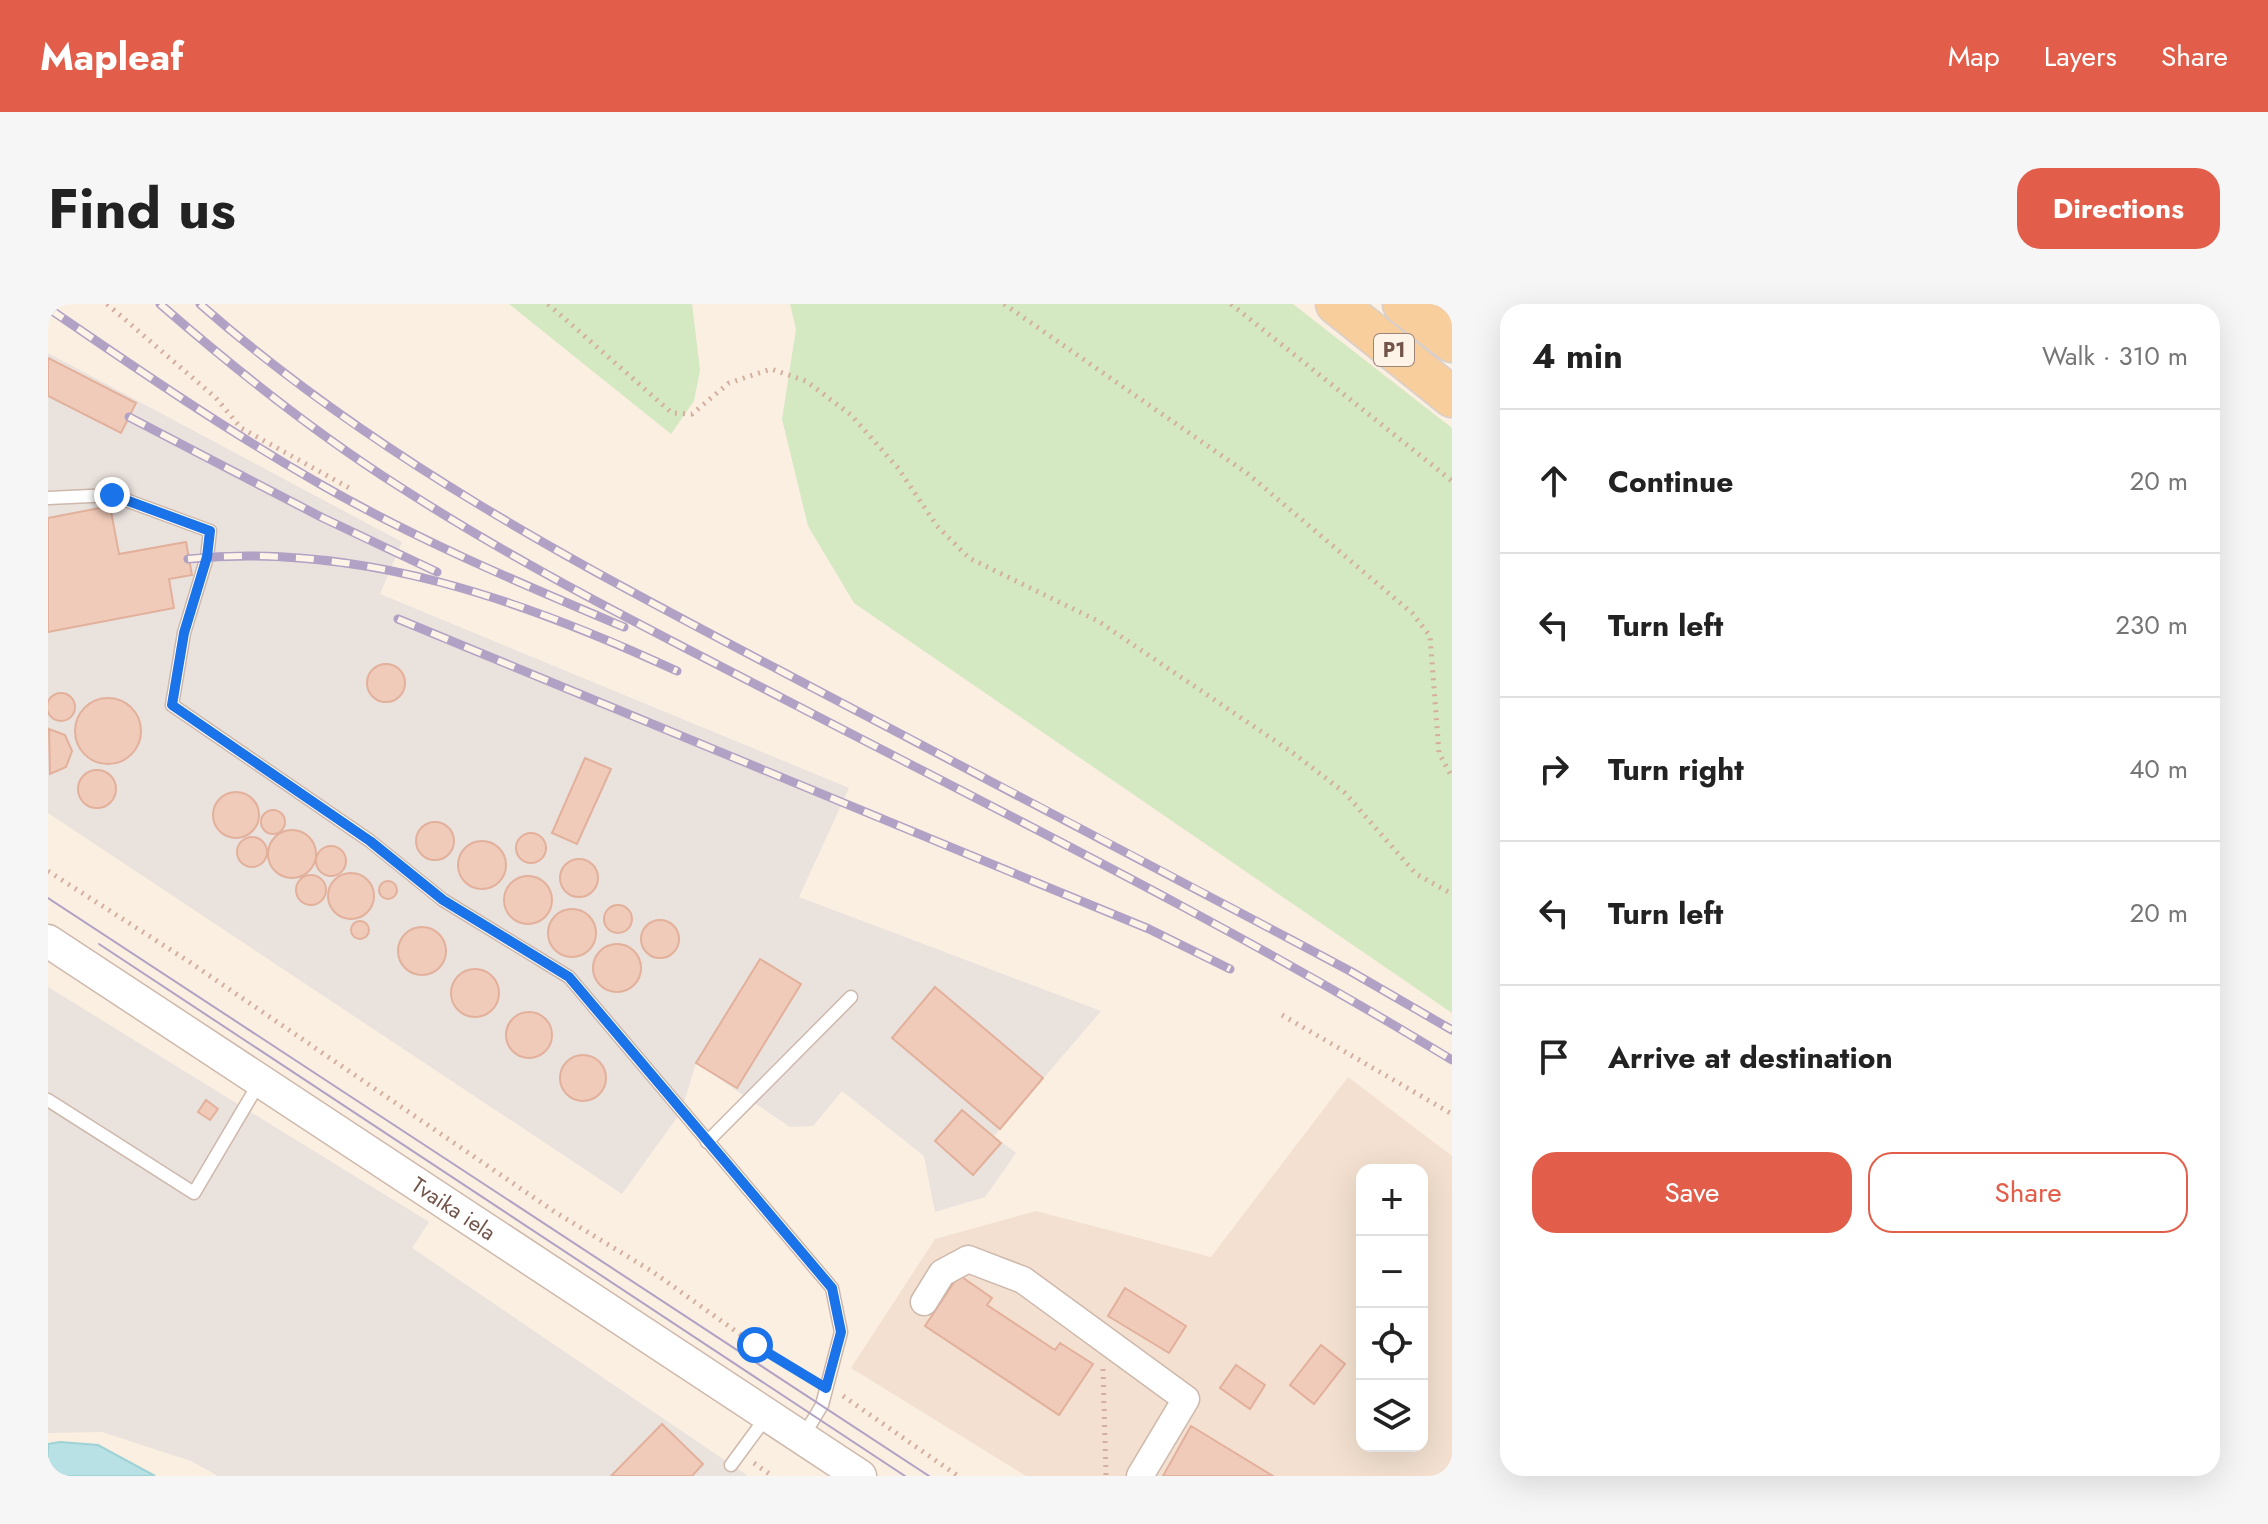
<!DOCTYPE html>
<html lang="en">
<head>
<meta charset="utf-8">
<style>
  body { margin:0; font-family:Jost,sans-serif; background:#f6f6f6; color:#222 }
  .controls { position:absolute; right:24px; bottom:24px; display:grid; overflow:hidden; border-radius:16px; box-shadow:0 8px 32px #0002 }
  .controls button { width:72px; height:72px; display:grid; place-items:center; padding:0; border:0; border-bottom:2px solid #e0e0e0; background:#fff; color:#222; font:40px sans-serif }
  .stop { position:absolute; width:24px; height:24px; margin:-18px; border:6px solid #1a73e8; border-radius:50%; background:#fff }
  .stop.end { background:#1a73e8; border-color:#fff; box-shadow:0 2px 8px #0008 }
  .list { margin:0; padding:0; list-style:none }
  h2 { display:flex; justify-content:space-between; align-items:center; height:104px; margin:0; padding:0 32px; font-size:34px }
  h2 small { font-size:26px; font-weight:400; color:#767676 }
  .list li { display:grid; grid-template-columns:52px 1fr auto; gap:24px; align-items:center; box-sizing:border-box; height:144px; padding:0 32px; border-top:2px solid #e0e0e0 }
  .list b { display:block; font-size:30px; white-space:nowrap }
  .list em { font-size:26px; font-style:normal; color:#767676 }
  .actions { display:flex; gap:16px; padding:24px 32px }
  .actions a { flex:1; padding:18px 0; border:2px solid #e25e4a; border-radius:24px; text-align:center; font-size:28px; color:#e25e4a }
  .actions .main { background:#e25e4a; color:#fff }
  .icon { flex:none; width:44px; height:44px; fill:none; stroke:currentColor; stroke-width:2; stroke-linecap:round; stroke-linejoin:round }
  .map { position:relative; flex:none; width:1404px; height:1172px; overflow:hidden; border-radius:24px }
  header { display:flex; align-items:center; gap:48px; box-sizing:border-box; height:112px; padding:0 40px; background:#e25e4a; color:#fff }
  header strong { font-size:38px }
  nav { display:flex; gap:44px; margin-inline-start:auto; font-size:28px }
  .intro { display:flex; align-items:center; justify-content:space-between; box-sizing:border-box; height:192px; padding:0 48px }
  h1 { margin:0; font-size:56px }
  .button { padding:20px 36px; border-radius:24px; background:#e25e4a; color:#fff; font-size:28px; font-weight:700 }
  main { display:flex; gap:48px; padding:0 48px }
  aside { flex:1; background:#fff; border-radius:24px; box-shadow:0 8px 32px #0002 }
  .map>svg:first-child { display:block }
</style>
</head>
<body>
<header>
<strong>Mapleaf</strong>
<nav><a>Map</a><a>Layers</a><a>Share</a></nav>
</header>
<div class="intro"><h1>Find us</h1><a class="button">Directions</a></div>
<main>
<div class="map">
<svg width="1404" height="1172" viewBox="0 0 1404 1172">
  <rect width="100%" height="100%" fill="#fbefe2"/>
  <!-- residential -->
  <path fill="#f3e0d0" fill-rule="evenodd" d="M 1300,773 L 1404,852 L 1404,1172 L 978,1172 L 803,1064 L 887,935 L 988,907 L 1163,953 ZM 1314,866 L 1374,866 L 1374,1142 L 1314,1142 Z"/>
  <!-- industrial -->
  <path fill="#eae2dd" d="M 0,49 L 354,238 L 332,290 L 801,484 L 751,593 L 1053,707 L 946,832 L 968,849 L 937,893 L 887,908 L 876,852 L 794,787 L 765,822 L 742,823 L 648,759 L 633,808 L 574,890 L 0,509 Z
    M 0,683 L 381,918 L 364,944 L 700,1172 L 170,1172 L 143,1157 L 54,1128 L 0,1129 Z"/>
  <!-- green -->
  <path fill="#d4e8c1" d="M 461,0 L 644,0 L 652,66 L 646,97 L 623,130 Z
    M 742,0 L 1245,0 L 1404,124 L 1404,709 L 806,299 L 760,222 L 734,115 L 748,25 Z"/>
  <!-- water -->
  <path fill="#b7e1e4" stroke="#9ed2d5" stroke-width="2" d="M 12,1138 L 50,1141 L 107,1172 L 0,1172 L 0,1140 Z"/>
  <!-- building -->
  <path fill="#f0cbba" stroke="#e2b09b" stroke-width="2" d="M 0,54 L 88,99 L 73,129 L 0,92 Z
    M 62,202 L 71,250 L 138,238 L 144,271 L 121,275 L 126,304 L 0,328 L 0,214 Z
    M319 379a19 19 0 1 1 38 0a19 19 0 1 1-38 0Z
    M-1 403a14 14 0 1 1 28 0a14 14 0 1 1-28 0Z
    M27 427a33 33 0 1 1 66 0a33 33 0 1 1-66 0Z
    M 1,425 L 17,431 L 24,447 L 18,463 L 2,470 Z
    M 537,454 L 563,465 L 529,540 L 504,529 Z
    M30 485a19 19 0 1 1 38 0a19 19 0 1 1-38 0Z
    M165 511a23 23 0 1 1 46 0a23 23 0 1 1-46 0Z
    M213 518a12 12 0 1 1 24 0a12 12 0 1 1-24 0Z
    M368 537a19 19 0 1 1 38 0a19 19 0 1 1-38 0Z
    M220 550a24 24 0 1 1 48 0a24 24 0 1 1-48 0Z
    M468 544a15 15 0 1 1 30 0a15 15 0 1 1-30 0Z
    M189 548a15 15 0 1 1 30 0a15 15 0 1 1-30 0Z
    M410 561a24 24 0 1 1 48 0a24 24 0 1 1-48 0Z
    M268 557a15 15 0 1 1 30 0a15 15 0 1 1-30 0Z
    M512 574a19 19 0 1 1 38 0a19 19 0 1 1-38 0Z
    M280 592a23 23 0 1 1 46 0a23 23 0 1 1-46 0Z
    M248 586a15 15 0 1 1 30 0a15 15 0 1 1-30 0Z
    M456 596a24 24 0 1 1 48 0a24 24 0 1 1-48 0Z
    M331 586a9 9 0 1 1 18 0a9 9 0 1 1-18 0Z
    M556 615a14 14 0 1 1 28 0a14 14 0 1 1-28 0Z
    M500 629a24 24 0 1 1 48 0a24 24 0 1 1-48 0Z
    M593 635a19 19 0 1 1 38 0a19 19 0 1 1-38 0Z
    M303 626a9 9 0 1 1 18 0a9 9 0 1 1-18 0Z
    M350 647a24 24 0 1 1 48 0a24 24 0 1 1-48 0Z
    M545 664a24 24 0 1 1 48 0a24 24 0 1 1-48 0Z
    M 712,655 L 753,680 L 689,784 L 648,759 Z
    M403 689a24 24 0 1 1 48 0a24 24 0 1 1-48 0Z
    M 887,683 L 995,774 L 952,825 L 844,734 Z
    M458 731a23 23 0 1 1 46 0a23 23 0 1 1-46 0Z
    M512 774a23 23 0 1 1 46 0a23 23 0 1 1-46 0Z
    M 158,796 L 170,805 L 162,816 L 150,808 Z
    M 914,806 L 953,839 L 925,871 L 887,837 Z
    M 911,971 L 944,994 L 939,1001 L 1007,1046 L 1012,1039 L 1045,1060 L 1011,1111 L 877,1022 Z
    M 1077,984 L 1138,1022 L 1121,1049 L 1060,1012 Z
    M 1273,1041 L 1297,1060 L 1266,1100 L 1242,1081 Z
    M 1188,1061 L 1217,1081 L 1202,1105 L 1172,1084 Z
    M 614,1120 L 655,1160 L 644,1172 L 563,1172 Z
    M 1143,1122 L 1225,1172 L 1115,1172 Z"/>
  <g fill="none" stroke-linecap="round" stroke-linejoin="round">
    <!-- service casing -->
    <g stroke="#ceb8ac" stroke-width="15">
      <path id="service" d="M 0,194 L 64,191 L 162,227 L 159,253 L 136,329 L 124,401 L 322,537 L 395,596 L 521,673 L 784,984 L 793,1028 L 774,1101 L 756,1131
        M 0,796 L 146,889 L 211,779
        M 659,838 L 803,693
        M 683,1161 L 719,1112"/>
    </g>
    <!-- minor casing -->
    <g stroke="#ceb8ac" stroke-width="29">
      <path id="minor" d="M 876,998 L 894,969 L 920,955 L 975,976 L 1138,1095 L 1092,1172"/>
    </g>
    <!-- tertiary casing -->
    <g stroke="#ceb8ac" stroke-width="35">
      <g id="tertiary">
        <path id="s1" d="M 0,637 L 812,1172"/>
      </g>
    </g>
    <!-- primary casing -->
    <g stroke="#d8cfcc" stroke-width="43">
      <path id="primary" d="M 1288,0 L 1404,93
        M 1355,0 L 1404,38"/>
    </g>
    <!-- path -->
    <path stroke="#d4ae9e" stroke-width="5" stroke-dasharray="2 6" stroke-linecap="butt" d="M 59,0 L 168,94 L 193,124 L 305,186
      M 500,0 L 624,109 L 644,110 L 681,79 L 723,65 L 758,77 L 803,111 L 850,164 L 889,222 L 921,254 L 1050,317 L 1245,449 L 1297,489 L 1368,570 L 1404,590
      M 956,0 L 1200,170 L 1364,309 L 1382,332 L 1391,449 L 1404,473
      M 1183,0 L 1404,177
      M 0,567 L 140,657 L 507,908 L 605,968 L 707,1041 L 761,1075
      M 1234,711 L 1404,810
      M 1055,1065 L 1058,1172
      M 795,1092 L 910,1172
      M 706,1159 L 724,1172"/>
    <!-- service -->
    <use href="#service" stroke="#fff" stroke-width="12"/>
    <!-- minor -->
    <use href="#minor" stroke="#fff" stroke-width="26"/>
    <!-- tertiary -->
    <use href="#tertiary" stroke="#fff" stroke-width="32"/>
    <!-- primary -->
    <use href="#primary" stroke="#f8ce9c" stroke-width="40"/>
    <!-- tram -->
    <path stroke="#b1a1c4" stroke-width="2" d="M 0,594 L 881,1172
      M 51,640 L 857,1172"/>
    <!-- rail casing -->
    <g stroke="#b1a1c4" stroke-width="9">
      <path id="rail" d="M 112,0 C 188,66 267,129 352,183 C 474,262 605,327 734,394 C 959,511 1188,624 1404,756
        M 152,0 C 326,153 529,260 733,367 C 923,467 1113,566 1302,667 L 1404,726
        M 0,4 C 89,65 178,126 272,180 C 369,236 472,279 576,323
        M 81,113 L 273,213 L 389,268
        M 140,255 C 312,238 475,296 629,367
        M 350,315 L 1101,625 L 1182,665"/>
    </g>
    <!-- rail -->
    <use href="#rail" stroke="#fef3e7" stroke-width="6" stroke-dasharray="18" stroke-linecap="butt"/>
  </g>
  <g fill="none" stroke-linecap="round" stroke-linejoin="round">
    <!-- route -->
    <path stroke="#1a73e8" stroke-width="10" d="M 64,191 L 162,227 L 159,253 L 136,329 L 124,401 L 322,537 L 395,596 L 521,673 L 784,984 L 793,1028 L 778,1084 L 707,1041"/>
  </g>
  <g text-anchor="middle" dominant-baseline="central" stroke-width="6" stroke-linejoin="round" paint-order="stroke">
    <!-- shield labels -->
    <rect fill="#fef3e7" stroke="#9c8478" stroke-width="2" x="1326" y="30" width="40" height="32" rx="6"/>
    <g font-size="20" font-weight="bold" fill="#725449">
      <text x="1346" y="46">P1</text>
    </g>
    <!-- street labels -->
    <g font-size="22" fill="#725449" stroke="#fef3e7">
      <text stroke="none"><textPath href="#s1" startOffset="486">Tvaika iela</textPath></text>
    </g>
  </g>
</svg>
<div class="controls">
<button>+</button>
<button>−</button>
<button><svg class="icon" aria-label="locate" viewBox="0 0 24 24"><circle cx="12" cy="12" r="6"/><path d="M12 2v4M12 18v4M2 12h4M18 12h4"/></svg></button>
<button><svg class="icon" aria-label="layers" viewBox="0 0 24 24"><path d="M12 4l9 5-9 5-9-5zM3 14l9 5 9-5"/></svg></button>
</div>
<div class="stop" style="left:707px;top:1041px"></div>
<div class="stop end" style="left:64px;top:191px"></div>
</div>
<aside>
<h2>4 min<small>Walk · 310 m</small></h2>
<ul class="list">
<li><svg class="icon" aria-label="ahead" viewBox="0 0 24 24"><path d="M12 20V5M6 11l6-6 6 6"/></svg><div><b>Continue</b></div><em>20 m</em></li>
<li><svg class="icon" aria-label="left" viewBox="0 0 24 24"><path d="M17 20v-9H6M10 6l-5 5 5 5"/></svg><div><b>Turn left</b></div><em>230 m</em></li>
<li><svg class="icon" aria-label="right" viewBox="0 0 24 24"><path d="M7 20v-9h11M14 6l5 5-5 5"/></svg><div><b>Turn right</b></div><em>40 m</em></li>
<li><svg class="icon" aria-label="left" viewBox="0 0 24 24"><path d="M17 20v-9H6M10 6l-5 5 5 5"/></svg><div><b>Turn left</b></div><em>20 m</em></li>
<li><svg class="icon" aria-label="arrive" viewBox="0 0 24 24"><path d="M6 21V4h12l-3 4 3 4H6"/></svg><div><b>Arrive at destination</b></div></li>
</ul>
<div class="actions"><a class="main">Save</a><a>Share</a></div>
</aside>
</main>
</body>
</html>
